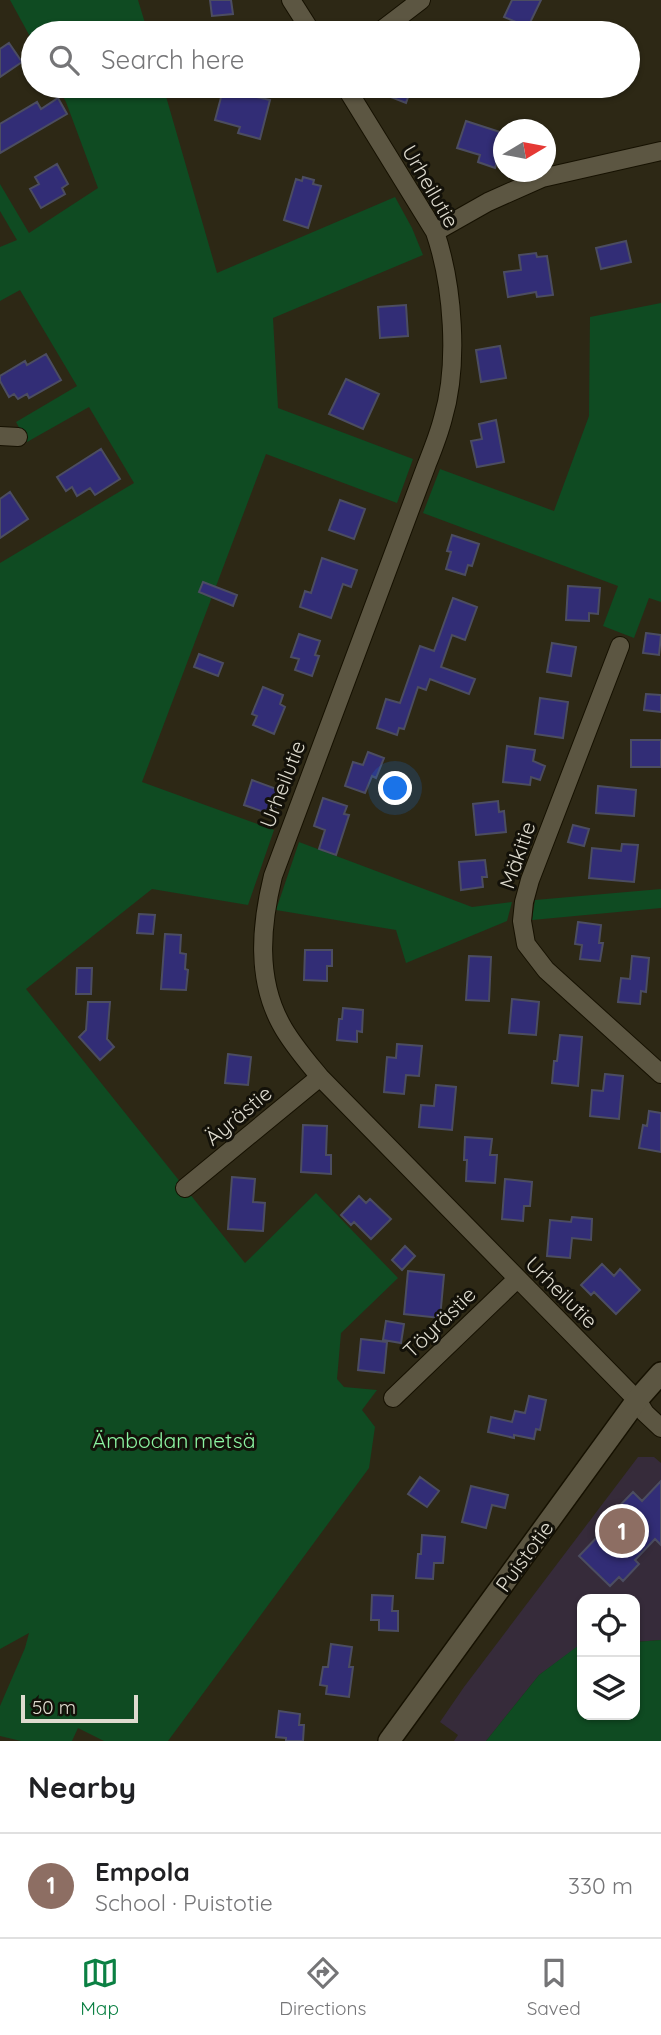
<!DOCTYPE html>
<html lang="en">
<head>
<meta charset="utf-8">
<style>
  body { margin:0; font-family:Quicksand,sans-serif; background:#f6f6f6; color:#202124 }
  .controls { position:absolute; right:21px; bottom:21px; display:grid; overflow:hidden; border-radius:14px; box-shadow:0 2px 5px #0004 }
  .controls button { width:63px; height:63px; display:grid; place-items:center; padding:0; border:0; border-bottom:2px solid #e0e0e0; background:#fff; color:#202124; font:35px sans-serif }
  .compass { position:absolute; left:493px; top:119px; width:63px; height:63px; border-radius:50%; background:#fff; box-shadow:0 2px 5px #0004; rotate:80deg }
  .scale { position:absolute; left:21px; bottom:18px; width:117px; box-sizing:border-box; padding-left:7px; border:4px solid #dedbcf; border-top:0; font-size:19px; line-height:24px; white-space:nowrap; color:#dedbcf; -webkit-text-stroke:5px #131109; paint-order:stroke }
  .you { position:absolute; left:396px; top:789px; width:24px; height:24px; margin:-18px; border:5px solid #fff; border-radius:50%; background:#1a73e8; box-shadow:0 0 0 10px #1a73e833 }
  .badge { display:grid; place-items:center; width:46px; height:46px; border-radius:50%; background:#0b8043; color:#fff; font-size:23px; font-weight:700 }
  .pin { position:absolute; translate:-50% -50%; border:4px solid #fff; box-shadow:0 2px 7px #0006 }
  .list { margin:0; padding:0; list-style:none }
  h2 { display:flex; justify-content:space-between; align-items:center; height:91px; margin:0; padding:0 28px; font-size:30px }
  h2 small { font-size:23px; font-weight:400; color:#757577 }
  .list li { display:grid; grid-template-columns:46px 1fr auto; gap:21px; align-items:center; box-sizing:border-box; height:105px; padding:0 28px; border-top:2px solid #e0e0e0 }
  .list b { display:block; font-size:26px; white-space:nowrap }
  .list p { margin:0; font-size:23px; white-space:nowrap; color:#757577 }
  .list em { font-size:23px; font-style:normal; color:#757577 }
  .icon { flex:none; width:38px; height:38px; fill:none; stroke:currentColor; stroke-width:2; stroke-linecap:round; stroke-linejoin:round }
  .map { position:relative; flex:none; width:661px; height:1741px; overflow:hidden }
  .search { position:absolute; background:#fff; box-shadow:0 2px 5px #0004; left:21px; right:21px; top:21px; height:77px; display:flex; align-items:center; gap:18px; box-sizing:border-box; padding:0 24px; border-radius:38px; color:#757577; font-size:26px }
  .sheet { height:196px; background:#fff }
  nav { display:flex; justify-content:space-around; align-items:center; box-sizing:border-box; height:98px; border-top:2px solid #e0e0e0; background:#fff; font-size:19px; color:#757577 }
  nav a { display:grid; justify-items:center; gap:4px }
  nav .on { color:#0b8043 }
  .map>svg:first-child { display:block }
</style>
</head>
<body>
<div class="map">
<svg width="661" height="1741" viewBox="0 0 661 1741">
  <rect width="100%" height="100%" fill="#2d2815"/>
  <!-- education -->
  <path fill="#362b3a" d="M 638,1457 L 654,1457 L 661,1463 L 661,1640 L 635,1642 L 635,1599 L 582,1599 L 582,1645 L 579,1646 L 539,1675 L 486,1741 L 454,1741 L 458,1735 L 440,1722 L 464,1687 Z"/>
  <!-- green -->
  <path fill="#0f4b22" d="M 10,0 L 138,0 L 148,33 L 33,33 L 33,42 Z
    M 57,86 L 163,86 L 217,273 L 395,197 L 412,228 L 423,255 L 273,318 L 278,408 L 413,459 L 397,503 L 266,454 L 142,782 L 274,830 L 248,905 L 152,889 L 26,989 L 245,1263 L 316,1193 L 398,1278 L 341,1333 L 337,1379 L 344,1387 L 377,1390 L 362,1410 L 375,1427 L 369,1468 L 168,1741 L 104,1741 L 78,1728 L 72,1741 L 21,1741 L 0,1736 L 0,1706 L 25,1648 L 29,1633 L 0,1649 L 0,563 L 134,483 L 89,407 L 27,442 L 16,422 L 77,386 L 20,290 L 0,301 L 0,247 L 17,240 L 0,211 L 0,184 L 29,233 L 98,188 L 66,102 Z
    M 661,303 L 661,602 L 649,598 L 634,638 L 603,626 L 618,586 L 423,513 L 440,469 L 554,511 L 589,416 L 590,317 Z
    M 299,842 L 472,907 L 512,902 L 507,921 L 406,963 L 396,930 L 276,910 Z
    M 661,889 L 661,908 L 532,920 L 535,900 Z
    M 661,1640 L 661,1741 L 486,1741 L 539,1675 L 579,1645 L 582,1645 L 582,1715 L 635,1715 L 635,1642 Z"/>
  <!-- building -->
  <path fill="#322d76" stroke="#4c4d61" stroke-width="2" d="M 210,0 L 231,0 L 233,14 L 212,16 Z
    M 512,0 L 541,0 L 525,33 L 513,29 L 516,22 L 504,17 Z
    M 9,43 L 22,62 L 0,77 L 0,49 Z
    M 392,86 L 412,86 L 406,103 L 388,96 Z
    M 223,90 L 270,100 L 260,139 L 238,133 L 240,127 L 215,120 Z
    M 58,98 L 67,114 L 0,153 L 0,124 L 37,102 L 41,109 Z
    M 466,121 L 503,133 L 503,141 L 495,168 L 478,162 L 480,155 L 457,148 Z
    M 57,164 L 68,184 L 62,188 L 65,194 L 41,208 L 30,189 L 39,184 L 35,177 Z
    M 303,177 L 314,180 L 313,184 L 321,186 L 308,228 L 284,220 L 296,179 L 302,181 Z
    M 626,241 L 631,262 L 601,269 L 596,248 Z
    M 536,253 L 537,257 L 547,256 L 553,295 L 537,297 L 536,292 L 508,297 L 504,272 L 521,270 L 519,255 Z
    M 406,305 L 408,336 L 380,338 L 378,307 Z
    M 500,346 L 506,378 L 481,382 L 476,350 Z
    M 46,354 L 61,380 L 29,398 L 27,394 L 18,399 L 14,394 L 9,397 L 0,381 L 0,376 L 25,361 L 27,365 Z
    M 346,379 L 379,394 L 363,429 L 329,414 Z
    M 496,420 L 504,462 L 477,467 L 471,441 L 482,439 L 479,424 Z
    M 101,449 L 120,479 L 95,495 L 90,488 L 77,496 L 72,487 L 66,491 L 57,477 Z
    M 10,492 L 28,519 L 0,538 L 0,499 Z
    M 340,500 L 365,509 L 354,539 L 329,530 Z
    M 452,535 L 479,544 L 472,566 L 468,565 L 465,575 L 446,569 L 451,552 L 447,551 Z
    M 322,558 L 357,570 L 351,587 L 343,584 L 331,618 L 300,607 L 305,591 L 311,593 Z
    M 203,582 L 237,595 L 233,606 L 199,592 Z
    M 568,586 L 600,588 L 598,614 L 589,613 L 589,621 L 566,620 Z
    M 453,598 L 477,607 L 465,640 L 452,635 L 441,667 L 475,679 L 469,694 L 430,679 L 426,690 L 418,687 L 404,729 L 399,728 L 397,735 L 377,728 L 386,699 L 400,703 L 420,646 L 434,651 Z
    M 646,633 L 661,635 L 659,655 L 643,653 Z
    M 299,634 L 320,641 L 315,655 L 319,656 L 312,676 L 295,670 L 299,659 L 291,657 Z
    M 552,643 L 576,647 L 571,676 L 547,672 Z
    M 199,654 L 223,663 L 218,676 L 194,667 Z
    M 263,687 L 283,695 L 280,704 L 285,707 L 274,734 L 253,725 L 257,716 L 252,714 Z
    M 646,694 L 661,695 L 661,712 L 644,710 Z
    M 540,698 L 568,702 L 563,738 L 535,734 Z
    M 631,740 L 661,740 L 661,767 L 631,767 Z
    M 507,746 L 535,750 L 533,761 L 545,766 L 540,780 L 531,777 L 530,785 L 503,782 Z
    M 368,752 L 384,758 L 376,778 L 372,776 L 365,793 L 345,786 L 353,762 L 363,765 Z
    M 252,780 L 282,791 L 273,815 L 244,805 Z
    M 598,786 L 636,790 L 634,816 L 596,813 Z
    M 323,798 L 347,806 L 344,814 L 349,815 L 336,855 L 319,849 L 325,830 L 314,826 Z
    M 498,801 L 499,812 L 504,811 L 506,832 L 476,835 L 473,804 Z
    M 573,825 L 589,829 L 584,846 L 568,842 Z
    M 622,844 L 638,845 L 634,882 L 589,878 L 592,848 L 621,851 Z
    M 485,860 L 487,877 L 482,877 L 483,887 L 461,890 L 459,862 Z
    M 139,914 L 155,915 L 153,934 L 137,933 Z
    M 578,922 L 601,925 L 599,943 L 603,943 L 600,961 L 580,959 L 582,945 L 575,944 Z
    M 165,934 L 181,935 L 180,953 L 186,954 L 185,969 L 188,970 L 186,990 L 161,989 Z
    M 305,950 L 332,950 L 332,966 L 327,966 L 327,981 L 304,980 Z
    M 469,956 L 491,957 L 489,1001 L 466,1000 Z
    M 632,956 L 649,958 L 646,992 L 641,991 L 640,1004 L 618,1002 L 621,978 L 630,979 Z
    M 77,968 L 92,968 L 91,994 L 76,994 Z
    M 512,999 L 539,1002 L 536,1035 L 509,1033 Z
    M 88,1002 L 110,1002 L 107,1039 L 114,1047 L 100,1060 L 79,1037 L 86,1030 Z
    M 343,1008 L 363,1010 L 362,1032 L 357,1031 L 357,1042 L 337,1040 L 339,1019 L 342,1019 Z
    M 560,1035 L 582,1037 L 578,1086 L 552,1083 L 554,1061 L 557,1061 Z
    M 397,1044 L 422,1046 L 419,1076 L 406,1075 L 404,1094 L 384,1092 L 387,1057 L 396,1058 Z
    M 228,1054 L 251,1057 L 248,1085 L 225,1083 Z
    M 605,1074 L 623,1076 L 619,1119 L 590,1116 L 592,1090 L 603,1091 Z
    M 436,1085 L 456,1087 L 452,1130 L 419,1127 L 421,1105 L 434,1106 Z
    M 649,1111 L 661,1113 L 661,1152 L 639,1148 L 643,1125 L 647,1126 Z
    M 303,1125 L 327,1126 L 326,1155 L 331,1155 L 331,1174 L 301,1172 Z
    M 465,1137 L 492,1139 L 490,1155 L 497,1155 L 495,1183 L 466,1181 L 467,1160 L 464,1160 Z
    M 232,1177 L 255,1179 L 253,1202 L 265,1203 L 263,1231 L 228,1229 Z
    M 505,1179 L 532,1182 L 530,1206 L 524,1206 L 523,1221 L 502,1219 Z
    M 359,1196 L 366,1203 L 370,1199 L 391,1219 L 371,1239 L 354,1222 L 351,1225 L 341,1215 Z
    M 572,1217 L 592,1219 L 591,1240 L 572,1238 L 570,1258 L 547,1256 L 550,1220 L 571,1222 Z
    M 405,1246 L 415,1256 L 402,1270 L 392,1260 Z
    M 602,1264 L 614,1276 L 620,1269 L 640,1290 L 616,1314 L 594,1292 L 591,1295 L 581,1285 Z
    M 408,1271 L 444,1275 L 440,1318 L 404,1314 Z
    M 386,1321 L 404,1324 L 401,1343 L 383,1340 Z
    M 361,1339 L 387,1342 L 384,1373 L 358,1370 Z
    M 529,1396 L 546,1400 L 540,1430 L 536,1429 L 534,1439 L 514,1435 L 514,1438 L 488,1432 L 491,1417 L 512,1422 L 515,1411 L 525,1413 Z
    M 420,1477 L 439,1491 L 427,1507 L 408,1494 Z
    M 661,1481 L 661,1545 L 655,1539 L 635,1560 L 639,1564 L 623,1581 L 619,1577 L 610,1586 L 579,1556 L 602,1532 L 598,1528 L 633,1492 L 642,1501 Z
    M 471,1486 L 508,1495 L 505,1508 L 492,1505 L 486,1528 L 462,1522 Z
    M 422,1535 L 445,1537 L 443,1563 L 434,1563 L 433,1579 L 416,1578 L 418,1554 L 421,1554 Z
    M 372,1595 L 393,1596 L 392,1611 L 398,1611 L 398,1631 L 379,1630 L 379,1620 L 371,1620 Z
    M 331,1644 L 352,1647 L 349,1667 L 353,1667 L 349,1697 L 326,1694 L 327,1686 L 320,1685 L 323,1667 L 328,1667 Z
    M 279,1711 L 300,1714 L 299,1725 L 304,1725 L 303,1741 L 286,1741 L 286,1738 L 276,1737 Z"/>
  <g fill="none" stroke-linecap="round" stroke-linejoin="round">
    <!-- minor casing -->
    <g stroke="#161101" stroke-width="20">
      <path id="minor" d="M 291,0 L 312,33
        M 378,33 L 421,0
        M 345,86 L 435,232 C 453,285 459,364 443,418 C 439,434 433,449 427,464 L 273,876 C 261,925 256,978 281,1024 C 291,1043 306,1060 320,1077 L 637,1400 L 645,1413 L 661,1428
        M 435,232 L 488,202 L 542,178 L 661,151
        M 0,436 L 18,437
        M 620,646 L 530,880 L 524,902 L 522,921 L 526,944 L 546,970 L 661,1074
        M 185,1188 L 320,1077
        M 393,1398 L 517,1279"/>
    </g>
    <!-- tertiary casing -->
    <g stroke="#161101" stroke-width="24">
      <path id="tertiary" d="M 389,1741 L 637,1400 L 661,1373"/>
    </g>
    <!-- minor -->
    <use href="#minor" stroke="#5c5642" stroke-width="18"/>
    <!-- tertiary -->
    <use href="#tertiary" stroke="#5c5642" stroke-width="21"/>
  </g>
  <g text-anchor="middle" dominant-baseline="central" stroke-width="6" stroke-linejoin="round" paint-order="stroke">
    <!-- street labels -->
    <g font-size="21" fill="#dedbcf" stroke="#131109">
      <text transform="translate(431 186) rotate(60)">Urheilutie</text>
      <text transform="translate(282 784) rotate(-69)">Urheilutie</text>
      <text transform="translate(517 855) rotate(-71)">Mäkitie</text>
      <text transform="translate(238 1115) rotate(-40)">Äyrästie</text>
      <text transform="translate(562 1292) rotate(45)">Urheilutie</text>
      <text transform="translate(439 1322) rotate(-44)">Töyrästie</text>
      <text transform="translate(524 1556) rotate(-54)">Puistotie</text>
    </g>
    <!-- park labels -->
    <g font-size="21" fill="#8cf5a2" stroke="#131109">
      <text x="174" y="1440">Ämbodan metsä</text>
    </g>
  </g>
</svg>
<div class="controls">
<button><svg class="icon" aria-label="locate" viewBox="0 0 24 24"><circle cx="12" cy="12" r="6"/><path d="M12 2v4M12 18v4M2 12h4M18 12h4"/></svg></button>
<button><svg class="icon" aria-label="layers" viewBox="0 0 24 24"><path d="M12 4l9 5-9 5-9-5zM3 14l9 5 9-5"/></svg></button>
</div>
<svg class="compass" viewBox="-18 -18 36 36"><path d="M0-13l5 13h-10z" fill="#e53935"/><path d="M0 13l5-13h-10z" fill="#757577"/></svg>
<div class="scale">50 m</div>
<div class="you"></div>
<div class="pin badge" style="left:622px;top:1531px;background:#8d6e63">1</div>
<div class="search"><svg class="icon" aria-label="search" viewBox="0 0 24 24"><circle cx="10" cy="10" r="6"/><path d="M15 15l6 6"/></svg>Search here</div>
</div>
<section class="sheet">
<h2>Nearby<small></small></h2>
<ul class="list">
<li><span class="badge" style="background:#8d6e63">1</span><div><b>Empola</b><p>School · Puistotie</p></div><em>330 m</em></li>
</ul>
</section>
<nav>
<a class="on"><svg class="icon" aria-label="map" viewBox="0 0 24 24"><path d="M3 6l6-2 6 2 6-2v14l-6 2-6-2-6 2zM9 4v14M15 6v14"/></svg>Map</a>
<a><svg class="icon" aria-label="directions" viewBox="0 0 24 24"><path d="M12 3l9 9-9 9-9-9zM9 14v-3h6M13 9l2 2-2 2"/></svg>Directions</a>
<a><svg class="icon" aria-label="saved" viewBox="0 0 24 24"><path d="M7 4h10v16l-5-4-5 4z"/></svg>Saved</a>
</nav>
</body>
</html>
